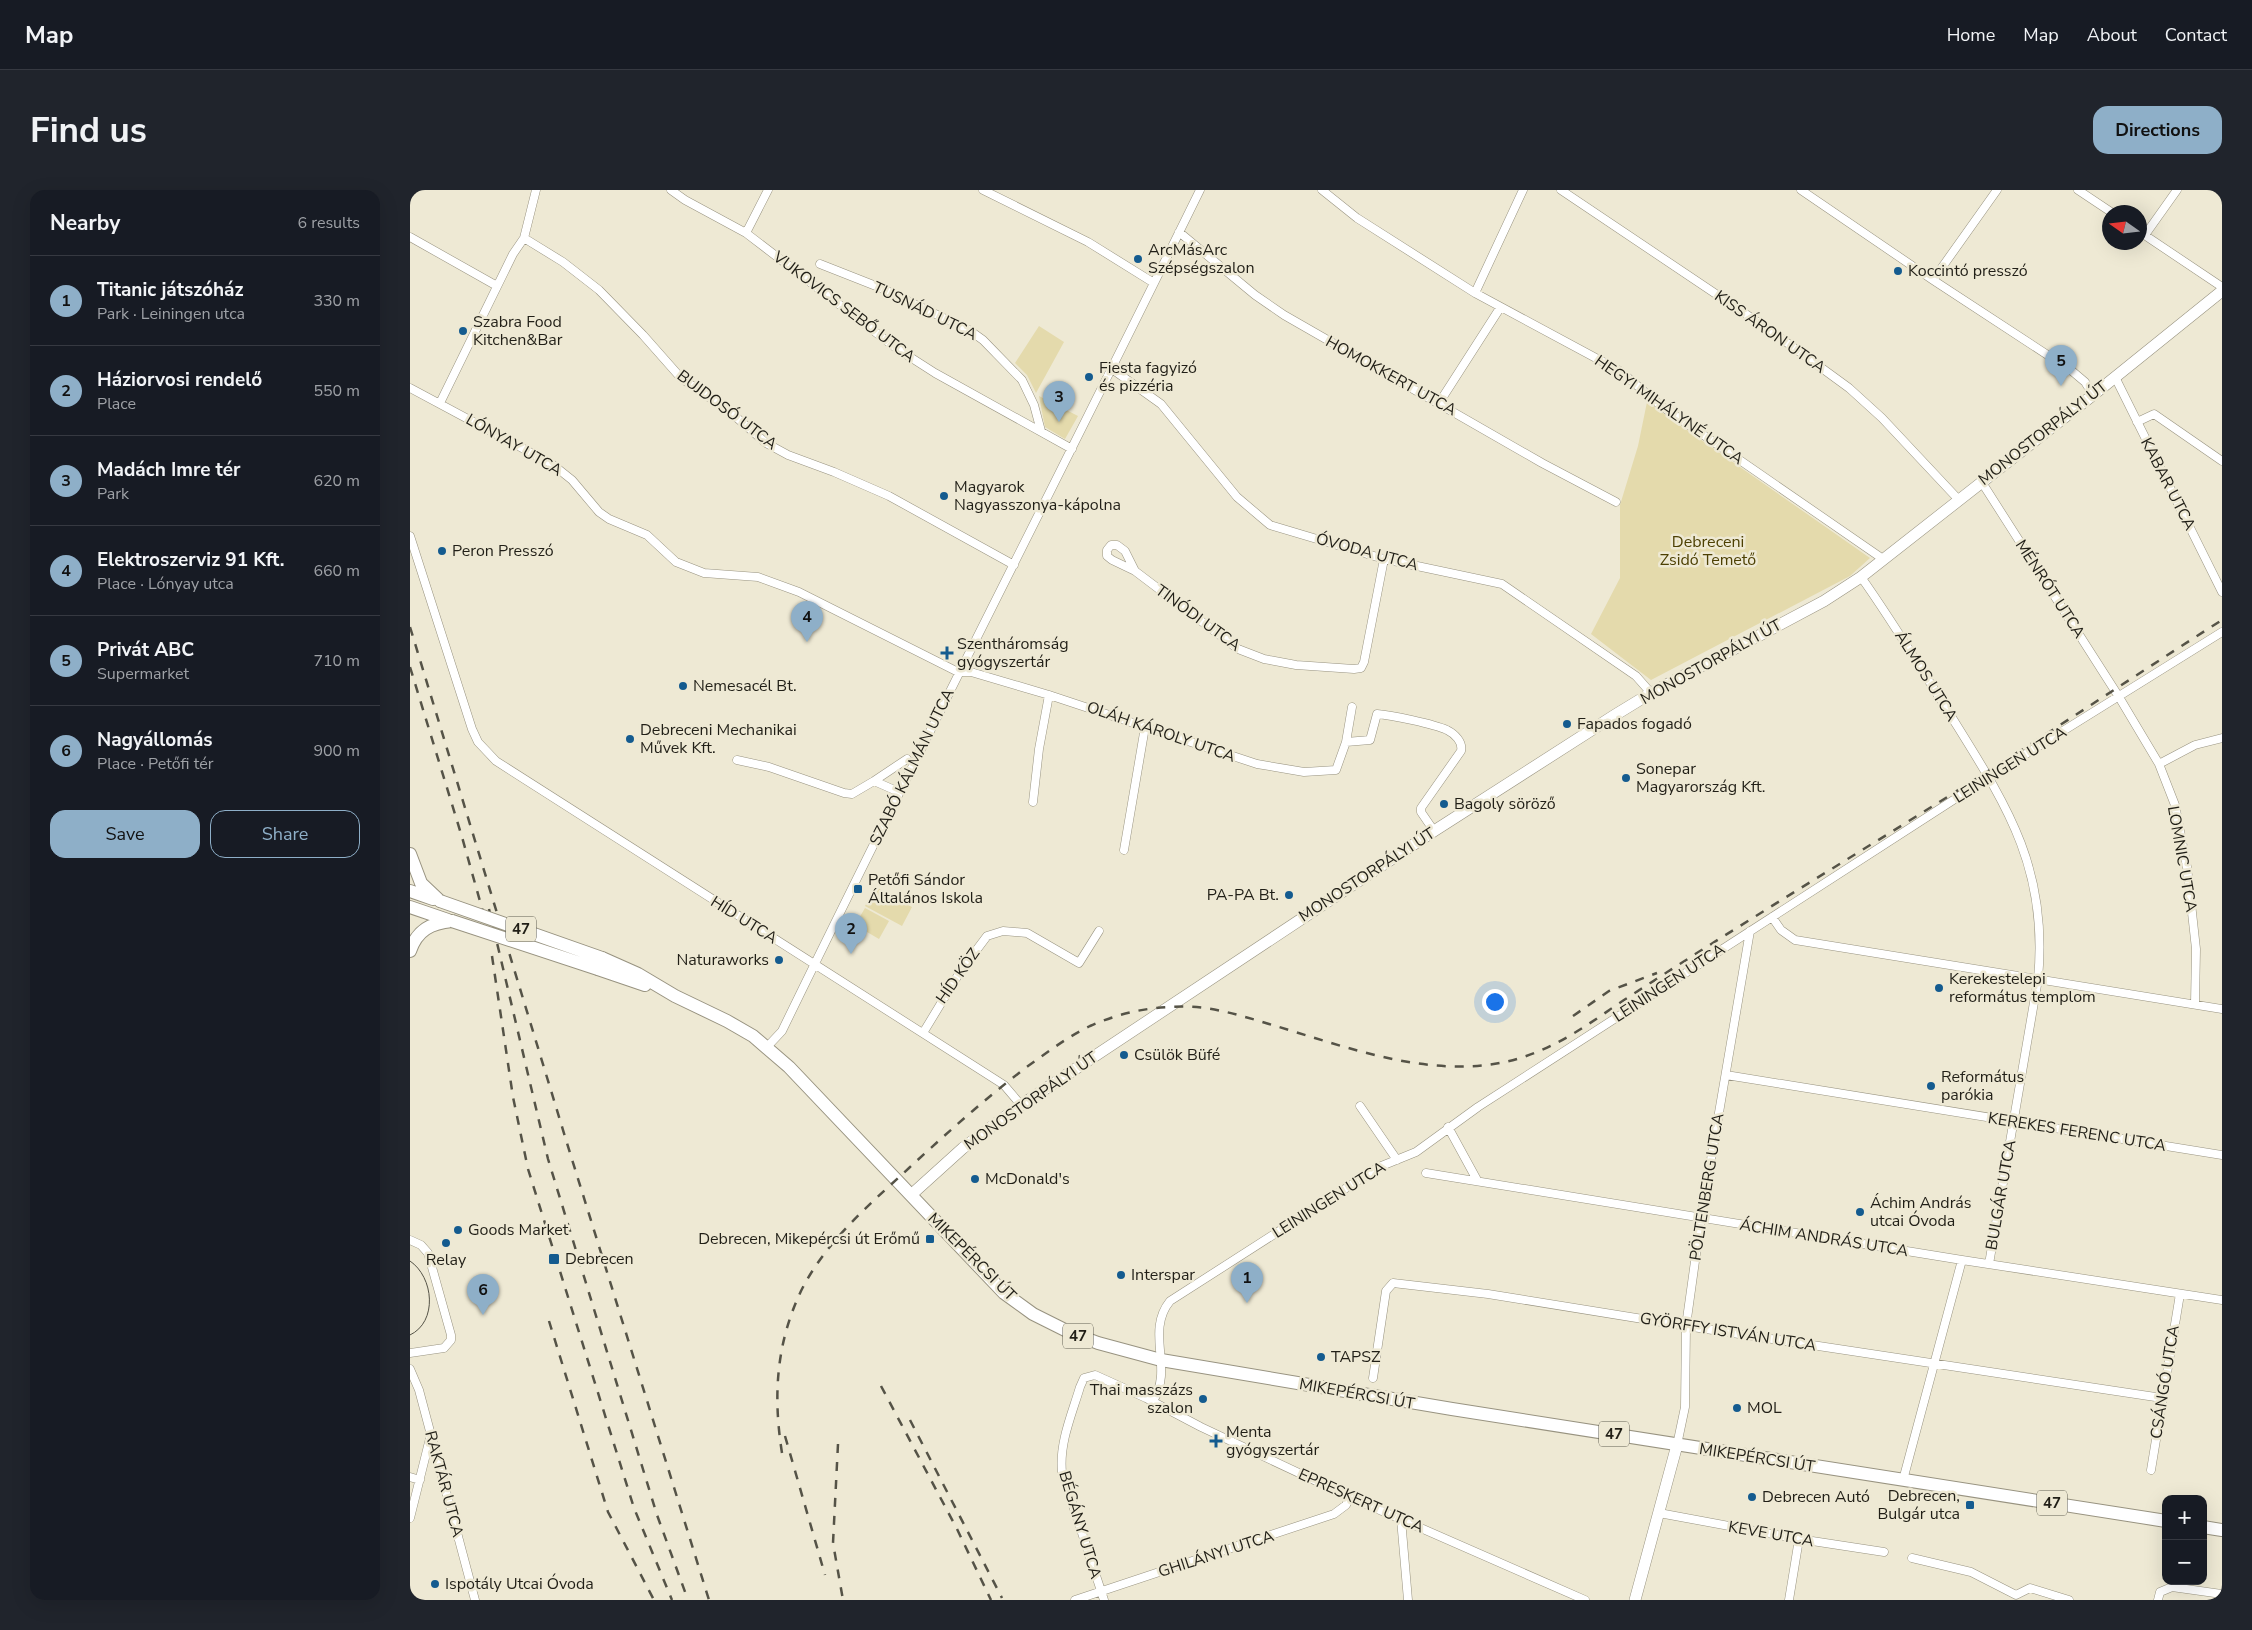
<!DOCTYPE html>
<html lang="en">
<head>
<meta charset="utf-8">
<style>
  body { margin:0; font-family:"Nunito Sans",sans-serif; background:#20242c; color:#f1f3f6 }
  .controls { position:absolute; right:15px; bottom:15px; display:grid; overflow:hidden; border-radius:10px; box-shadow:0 5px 20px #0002 }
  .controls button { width:45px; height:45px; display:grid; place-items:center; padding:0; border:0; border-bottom:1px solid #363941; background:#171b24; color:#f1f3f6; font:25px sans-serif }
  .compass { position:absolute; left:1692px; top:15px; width:45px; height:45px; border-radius:50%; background:#171b24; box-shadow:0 5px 20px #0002; rotate:284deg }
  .you { position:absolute; left:1084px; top:811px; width:18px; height:18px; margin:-12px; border:4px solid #fff; border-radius:50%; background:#1a73e8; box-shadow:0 0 0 8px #1a73e833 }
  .badge { display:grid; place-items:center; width:32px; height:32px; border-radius:50%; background:#8eafc8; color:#111; font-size:16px; font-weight:700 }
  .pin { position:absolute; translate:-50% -41px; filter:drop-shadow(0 1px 2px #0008) }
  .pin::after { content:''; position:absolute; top:26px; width:18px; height:15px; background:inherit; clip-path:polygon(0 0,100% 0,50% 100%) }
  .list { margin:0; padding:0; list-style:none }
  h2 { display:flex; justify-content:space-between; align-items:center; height:65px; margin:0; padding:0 20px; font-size:21px }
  h2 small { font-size:16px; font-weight:400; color:#9ea1a6 }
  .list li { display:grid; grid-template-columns:32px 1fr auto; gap:15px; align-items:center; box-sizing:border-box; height:90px; padding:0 20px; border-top:1px solid #363941 }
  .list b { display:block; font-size:19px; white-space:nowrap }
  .list p { margin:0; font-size:16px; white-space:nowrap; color:#9ea1a6 }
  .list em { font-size:16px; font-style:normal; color:#9ea1a6 }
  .actions { display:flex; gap:10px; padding:15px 20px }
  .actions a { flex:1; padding:11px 0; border:1px solid #8eafc8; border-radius:15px; text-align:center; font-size:18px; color:#8eafc8 }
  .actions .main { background:#8eafc8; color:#111 }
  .map { position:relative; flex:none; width:1812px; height:1410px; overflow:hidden; border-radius:15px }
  header { display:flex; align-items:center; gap:30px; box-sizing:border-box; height:70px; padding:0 25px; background:#171b24; border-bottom:1px solid #363941 }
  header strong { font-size:24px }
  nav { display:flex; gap:28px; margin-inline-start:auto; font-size:18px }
  .intro { display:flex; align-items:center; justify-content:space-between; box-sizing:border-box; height:120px; padding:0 30px }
  h1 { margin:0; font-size:35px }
  .button { padding:12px 22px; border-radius:15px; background:#8eafc8; color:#111; font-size:18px; font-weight:700 }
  main { display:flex; gap:30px; padding:0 30px }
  aside { flex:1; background:#171b24; border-radius:15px; box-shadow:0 5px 20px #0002 }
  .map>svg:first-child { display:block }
</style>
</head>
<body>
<header>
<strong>Map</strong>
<nav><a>Home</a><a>Map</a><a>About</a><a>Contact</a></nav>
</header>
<div class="intro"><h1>Find us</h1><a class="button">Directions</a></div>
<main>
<aside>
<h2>Nearby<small>6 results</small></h2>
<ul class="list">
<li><span class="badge">1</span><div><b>Titanic játszóház</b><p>Park · Leiningen utca</p></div><em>330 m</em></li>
<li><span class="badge">2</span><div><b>Háziorvosi rendelő</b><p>Place</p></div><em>550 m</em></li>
<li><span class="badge">3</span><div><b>Madách Imre tér</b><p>Park</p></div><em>620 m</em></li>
<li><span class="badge">4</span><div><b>Elektroszerviz 91 Kft.</b><p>Place · Lónyay utca</p></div><em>660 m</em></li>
<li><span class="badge">5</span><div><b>Privát ABC</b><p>Supermarket</p></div><em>710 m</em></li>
<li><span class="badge">6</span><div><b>Nagyállomás</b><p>Place · Petőfi tér</p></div><em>900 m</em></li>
</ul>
<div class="actions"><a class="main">Save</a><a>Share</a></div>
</aside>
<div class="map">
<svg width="1812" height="1410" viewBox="0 0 1812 1410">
  <rect width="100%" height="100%" fill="#eee9d4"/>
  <!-- green -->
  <path fill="#e4daac" d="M 629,136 L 654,152 L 626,203 L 617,185 L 605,173 Z
    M 629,206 L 668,226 L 655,249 L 635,237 Z
    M 1237,212 L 1460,368 L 1440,386 L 1241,490 L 1181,444 L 1210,388 L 1210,315 L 1228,256 Z
    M 466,697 L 502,717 L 492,736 L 455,716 Z
    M 455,718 L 479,731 L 469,749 L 445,735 Z"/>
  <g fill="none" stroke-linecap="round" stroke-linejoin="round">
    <!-- street casing -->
    <g stroke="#989380" stroke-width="9">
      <path id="street" d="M 261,0 L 275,10 L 336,43 L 486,158 L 525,183 L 662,259
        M 573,0 L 678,52 L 744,93
        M 912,0 L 947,28 L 1065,103 L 1210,181 L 1250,215 L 1473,369
        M 1151,0 L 1361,141 L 1439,198 L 1472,228 L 1548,309
        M 1391,0 L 1523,90 L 1662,181 L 1675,192 L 1683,205
        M 1668,0 L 1701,22
        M 769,42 L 845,105 L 874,125 L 1132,273 L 1206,312
        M 1730,42 L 1812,97
        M 336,43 L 358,0
        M 1735,45 L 1767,0
        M 0,47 L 87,96
        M 114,48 L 153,72 L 189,100 L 233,145 L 271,188 L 319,221 L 356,253 L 378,265 L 424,282 L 479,306 L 604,375
        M 410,74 L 471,98 L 559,140 L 573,150 L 612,190 L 624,215 L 631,241
        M 1523,90 L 1587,0
        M 1065,103 L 1113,0
        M 702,179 L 751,214 L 827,307 L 860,335 L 974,369 L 1092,394 L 1226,486 L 1241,503
        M 1705,187 L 1812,402
        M 0,198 L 142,274 L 162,290 L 189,322 L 199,329 L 237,345 L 266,372 L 294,383 L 348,387 L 389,402 L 548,482 L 561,482 L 639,505 L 847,574 L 894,582 L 926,580 L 936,552 L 960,550 L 967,524 C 981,525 1024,534 1037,540 C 1045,544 1053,552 1051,561 L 1011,618 L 1011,622 L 1024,641
        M 30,213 L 103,64 L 114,48 L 126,0
        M 1029,213 L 1090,118
        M 1727,232 L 1744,224 L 1812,271
        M 1571,291 L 1709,507 L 1749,574 L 1765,615 L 1777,677 L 1786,759 L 1785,814
        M 0,346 L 62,539 L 68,552 L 86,571 L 594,895 L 611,915
        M 725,381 L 702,370 L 697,366 L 697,360 L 701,355 L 707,355 L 715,361 L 725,381 L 828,459 L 854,469 L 886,475 L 944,479 L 951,478 L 954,472 L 974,369
        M 1451,387 C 1481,429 1508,474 1536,518 C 1593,610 1639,674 1628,789 L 1579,1074
        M 936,552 L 942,517
        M 327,570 L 359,577 L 434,603 L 442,604 L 464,591 L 489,602
        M 1749,574 L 1785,555 L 1812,548
        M 464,591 L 497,569
        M 623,612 L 629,559 L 639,505
        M 714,660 L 735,537
        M 1362,727 L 1371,740 L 1385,750 L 1812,819
        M 513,843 L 550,782 L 577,746 L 593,741 L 617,743 L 669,773 L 689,741
        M 357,857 L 372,841 C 509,559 652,281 790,0
        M 1316,885 L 1812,965
        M 950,916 L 987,970
        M 1038,937 L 1067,990
        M 1016,983 L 1552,1070 L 1812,1110
        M 0,1050 L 11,1055 L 18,1063 L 41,1145 L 41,1150 L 34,1158 L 0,1163
        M 0,1179 L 9,1200 L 65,1410
        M 963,1188 L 976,1101 L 983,1093 L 1078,1104 L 1276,1136 L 1752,1208
        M 743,1211 C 764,1178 735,1142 760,1111 L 969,977 L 1006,962 L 1068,917 L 1579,587 L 1812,442
        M 1267,1255 L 1275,1217 L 1276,1136 L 1291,1028 L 1340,741
        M 1741,1280 L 1770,1104
        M 0,1287 L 10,1290
        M 1493,1290 L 1552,1070
        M 1249,1323 L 1389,1349 L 1474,1362
        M 0,1328 L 20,1248
        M 991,1329 L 998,1410
        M 1502,1368 L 1561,1382 L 1606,1405 L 1620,1398 L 1659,1410
        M 665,1410 L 924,1324 L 936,1315 L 940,1307
        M 694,1410 L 652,1282 C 649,1253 662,1224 670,1197 L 674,1188 L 685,1185 L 736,1208 L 791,1237 L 940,1307 L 1175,1410
        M 1379,1410 L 1389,1349
        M 1748,1410 L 1750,1402 L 1762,1397 L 1812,1404"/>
    </g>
    <!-- secondary casing -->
    <g stroke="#989380" stroke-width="12">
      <path id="secondary" d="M 501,1005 L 553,958 L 611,915 L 1024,641 L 1205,525 L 1241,503 L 1414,411 L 1451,387 L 1683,205 L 1812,101
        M 1225,1410 L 1267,1255"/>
    </g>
    <!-- primary casing -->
    <g stroke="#989380" stroke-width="14">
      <path id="primary" d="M 0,664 L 11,693 L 30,711
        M 0,701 L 23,709
        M 0,717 L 38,730
        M 0,761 C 7,740 21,733 42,731
        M 192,768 L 228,784 L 265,806 L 317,831 L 343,846 L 379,877 L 594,1103 L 623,1124 L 659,1142 L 688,1153 L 751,1170 L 1042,1219 L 1756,1331
        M 188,779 L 235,795
        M 1793,1337 L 1812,1340"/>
    </g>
    <!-- street -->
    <use href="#street" stroke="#fff" stroke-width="8"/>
    <!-- secondary -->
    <use href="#secondary" stroke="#fff" stroke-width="11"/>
    <!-- primary -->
    <use href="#primary" stroke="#fff" stroke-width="12"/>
    <!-- tram -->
    <path stroke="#555347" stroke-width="1" d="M 0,1071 C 24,1087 28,1132 0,1145"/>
    <!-- rail -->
    <path stroke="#555347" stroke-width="2.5" stroke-dasharray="9 9" stroke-linecap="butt" d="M 0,437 L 160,963 L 299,1410
      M 0,477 L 52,647 L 75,729
      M 79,719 L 138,969 L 247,1325 L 278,1410
      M 82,766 L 103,907 L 118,979 L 224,1318 L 262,1410
      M 1163,826 L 1199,801 L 1247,783
      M 139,1131 L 198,1322 L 244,1410
      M 471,1196 L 547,1339 L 581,1410
      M 500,1230 L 592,1408
      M 375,1246 L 415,1385
      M 428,1254 L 423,1353 L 433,1410
      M 372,1263 C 363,1206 366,1154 391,1101 C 416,1051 459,1015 499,978 C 538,942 576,908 618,876 C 638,862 657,847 680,836 C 705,825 732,818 760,817 C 794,814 826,824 859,834 C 944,859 1040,898 1127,862 C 1159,849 1186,829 1214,810 C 1253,785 1291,760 1330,736 C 1411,685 1492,636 1572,585 C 1653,534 1732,481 1812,430"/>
    <!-- primary-bridge casing -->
    <g stroke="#989380" stroke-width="14" stroke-linecap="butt">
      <path id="primary-bridge" d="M 30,711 L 192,768
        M 42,731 L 188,779"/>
    </g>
    <!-- primary-bridge -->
    <use href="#primary-bridge" stroke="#fff" stroke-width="12"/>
  </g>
  <!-- markers -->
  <g fill="#145b8f" stroke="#eee9d4" stroke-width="2">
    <circle cx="728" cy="69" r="5"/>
    <circle cx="1488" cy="81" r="5"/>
    <circle cx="53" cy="141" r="5"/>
    <circle cx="679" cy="187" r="5"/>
    <circle cx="534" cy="306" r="5"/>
    <circle cx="32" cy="361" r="5"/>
    <path d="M534.5 455.5h5v5h5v5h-5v5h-5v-5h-5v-5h5z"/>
    <circle cx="273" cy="496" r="5"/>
    <circle cx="1157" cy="534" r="5"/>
    <circle cx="220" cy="549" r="5"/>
    <circle cx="1216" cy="588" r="5"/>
    <circle cx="1034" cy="614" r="5"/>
    <rect x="443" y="694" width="10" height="10" rx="2.5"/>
    <circle cx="879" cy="705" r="5"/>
    <circle cx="369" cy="770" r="5"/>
    <circle cx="1529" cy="798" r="5"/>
    <circle cx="714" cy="865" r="5"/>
    <circle cx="1521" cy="896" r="5"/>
    <circle cx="565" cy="989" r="5"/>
    <circle cx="1450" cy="1022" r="5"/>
    <circle cx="48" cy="1040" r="5"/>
    <rect x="515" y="1044" width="10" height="10" rx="2.5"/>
    <circle cx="36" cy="1053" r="5"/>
    <rect x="138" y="1063" width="12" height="12" rx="2.5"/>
    <circle cx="711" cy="1085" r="5"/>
    <circle cx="911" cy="1167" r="5"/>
    <circle cx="793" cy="1209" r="5"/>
    <circle cx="1327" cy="1218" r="5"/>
    <path d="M803.5 1243.5h5v5h5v5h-5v5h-5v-5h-5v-5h5z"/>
    <circle cx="1342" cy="1307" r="5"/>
    <rect x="1555" y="1310" width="10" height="10" rx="2.5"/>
    <circle cx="25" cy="1394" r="5"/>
  </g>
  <g text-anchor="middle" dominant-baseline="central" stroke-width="5" stroke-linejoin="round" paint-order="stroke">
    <!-- shield labels -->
    <g fill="#eee9d4" stroke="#5e5c50" stroke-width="1">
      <rect x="96" y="726.5" width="30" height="25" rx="4"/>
      <rect x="653" y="1133.5" width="30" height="25" rx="4"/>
      <rect x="1189" y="1231.5" width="30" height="25" rx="4"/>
      <rect x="1627" y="1300.5" width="30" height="25" rx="4"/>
    </g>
    <g font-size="15" font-weight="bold" fill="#211f17">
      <text x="111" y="739">47</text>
      <text x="668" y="1146">47</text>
      <text x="1204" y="1244">47</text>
      <text x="1642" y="1313">47</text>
    </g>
    <!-- poi labels -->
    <g font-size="16" fill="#211f17" stroke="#eee9d4" text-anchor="start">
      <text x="738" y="60">ArcMásArc<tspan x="738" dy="18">Szépségszalon</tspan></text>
      <text x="1498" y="81">Koccintó presszó</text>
      <text x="63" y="132">Szabra Food<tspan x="63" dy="18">Kitchen&amp;Bar</tspan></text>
      <text x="689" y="178">Fiesta fagyizó<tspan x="689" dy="18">és pizzéria</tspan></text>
      <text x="544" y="297">Magyarok<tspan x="544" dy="18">Nagyasszonya-kápolna</tspan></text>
      <text x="42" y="361">Peron Presszó</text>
      <text x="547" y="454">Szentháromság<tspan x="547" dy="18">gyógyszertár</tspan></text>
      <text x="283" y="496">Nemesacél Bt.</text>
      <text x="1167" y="534">Fapados fogadó</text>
      <text x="230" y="540">Debreceni Mechanikai<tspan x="230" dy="18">Művek Kft.</tspan></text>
      <text x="1226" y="579">Sonepar<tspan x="1226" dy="18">Magyarország Kft.</tspan></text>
      <text x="1044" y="614">Bagoly söröző</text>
      <text x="458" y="690">Petőfi Sándor<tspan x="458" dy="18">Általános Iskola</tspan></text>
      <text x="869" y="705" text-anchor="end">PA-PA Bt.</text>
      <text x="359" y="770" text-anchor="end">Naturaworks</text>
      <text x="1539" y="789">Kerekestelepi<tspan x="1539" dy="18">református templom</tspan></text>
      <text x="724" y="865">Csülök Büfé</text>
      <text x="1531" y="887">Református<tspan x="1531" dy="18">parókia</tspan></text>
      <text x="575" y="989">McDonald's</text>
      <text x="1460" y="1013">Áchim András<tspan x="1460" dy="18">utcai Óvoda</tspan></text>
      <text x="58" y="1040">Goods Market</text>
      <text x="510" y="1049" text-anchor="end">Debrecen, Mikepércsi út Erőmű</text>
      <text x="155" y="1069">Debrecen</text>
      <text x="36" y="1070" text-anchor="middle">Relay</text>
      <text x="721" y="1085">Interspar</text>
      <text x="921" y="1167">TAPSZ</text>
      <text x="783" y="1200" text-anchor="end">Thai masszázs<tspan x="783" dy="18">szalon</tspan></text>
      <text x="1337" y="1218">MOL</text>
      <text x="816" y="1242">Menta<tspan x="816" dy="18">gyógyszertár</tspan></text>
      <text x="1550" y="1306" text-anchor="end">Debrecen,<tspan x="1550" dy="18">Bulgár utca</tspan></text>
      <text x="1352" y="1307">Debrecen Autó</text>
      <text x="35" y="1394">Ispotály Utcai Óvoda</text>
    </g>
    <!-- street labels -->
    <g font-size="16" fill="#211f17" stroke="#eee9d4">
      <text transform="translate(434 117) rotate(37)">VUKOVICS SEBŐ UTCA</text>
      <text transform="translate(515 121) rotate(26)">TUSNÁD UTCA</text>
      <text transform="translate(1360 142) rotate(35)">KISS ÁRON UTCA</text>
      <text transform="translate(981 186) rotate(29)">HOMOKKERT UTCA</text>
      <text transform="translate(317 220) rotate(37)">BUJDOSÓ UTCA</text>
      <text transform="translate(1259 220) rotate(35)">HEGYI MIHÁLYNÉ UTCA</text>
      <text transform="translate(1633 243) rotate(-38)">MONOSTORPÁLYI ÚT</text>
      <text transform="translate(104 255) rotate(30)">LÓNYAY UTCA</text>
      <text transform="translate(1758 294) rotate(63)">KABAR UTCA</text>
      <text transform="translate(957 362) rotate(15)">ÓVODA UTCA</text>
      <text transform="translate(1640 399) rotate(57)">MÉNRÓT UTCA</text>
      <text transform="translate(788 428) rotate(36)">TINÓDI UTCA</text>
      <text transform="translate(1301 472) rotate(-29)">MONOSTORPÁLYI ÚT</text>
      <text transform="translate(1516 486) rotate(58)">ÁLMOS UTCA</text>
      <text transform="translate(751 542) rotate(19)">OLÁH KÁROLY UTCA</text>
      <text transform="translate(1600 575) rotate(-32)">LEININGEN UTCA</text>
      <text transform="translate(502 577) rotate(-64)">SZABÓ KÁLMÁN UTCA</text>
      <text transform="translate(1772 669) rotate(80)">LOMNIC UTCA</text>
      <text transform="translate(957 685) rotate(-33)">MONOSTORPÁLYI ÚT</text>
      <text transform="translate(334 730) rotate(32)">HÍD UTCA</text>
      <text transform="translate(548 786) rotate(-55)">HÍD KÖZ</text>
      <text transform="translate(1259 793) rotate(-33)">LEININGEN UTCA</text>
      <text transform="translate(621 911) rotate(-35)">MONOSTORPÁLYI ÚT</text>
      <text transform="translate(1667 942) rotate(9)">KEREKES FERENC UTCA</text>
      <text transform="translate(1297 997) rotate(-81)">PÖLTENBERG UTCA</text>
      <text transform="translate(1591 1005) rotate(-80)">BULGÁR UTCA</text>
      <text transform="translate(919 1010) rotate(-32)">LEININGEN UTCA</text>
      <text transform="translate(1414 1048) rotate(9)">ÁCHIM ANDRÁS UTCA</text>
      <text transform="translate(562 1067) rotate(45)">MIKEPÉRCSI ÚT</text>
      <text transform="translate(1318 1142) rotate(9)">GYÖRFFY ISTVÁN UTCA</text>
      <text transform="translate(1755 1192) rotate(-81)">CSÁNGÓ UTCA</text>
      <text transform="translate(947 1204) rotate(10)">MIKEPÉRCSI ÚT</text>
      <text transform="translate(1347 1268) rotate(9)">MIKEPÉRCSI ÚT</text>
      <text transform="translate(34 1294) rotate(75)">RAKTÁR UTCA</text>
      <text transform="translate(951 1311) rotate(24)">EPRESKERT UTCA</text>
      <text transform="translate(670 1335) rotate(73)">BÉGÁNY UTCA</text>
      <text transform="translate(1361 1344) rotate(10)">KEVE UTCA</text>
      <text transform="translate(806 1364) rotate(-18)">GHILÁNYI UTCA</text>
    </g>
    <!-- park labels -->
    <g font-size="16" fill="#4d4003" stroke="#eee9d4">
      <text x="1298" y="352">Debreceni<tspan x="1298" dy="18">Zsidó Temető</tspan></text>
    </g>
  </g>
</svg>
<div class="controls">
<button>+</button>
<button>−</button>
</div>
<svg class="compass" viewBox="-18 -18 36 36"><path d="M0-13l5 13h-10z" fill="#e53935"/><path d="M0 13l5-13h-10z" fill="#9ea1a6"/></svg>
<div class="you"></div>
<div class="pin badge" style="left:837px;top:1113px">1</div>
<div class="pin badge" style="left:441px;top:764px">2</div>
<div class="pin badge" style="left:649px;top:232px">3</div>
<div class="pin badge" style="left:397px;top:452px">4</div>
<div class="pin badge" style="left:1651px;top:196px">5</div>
<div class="pin badge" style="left:73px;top:1125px">6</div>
</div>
</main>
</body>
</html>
